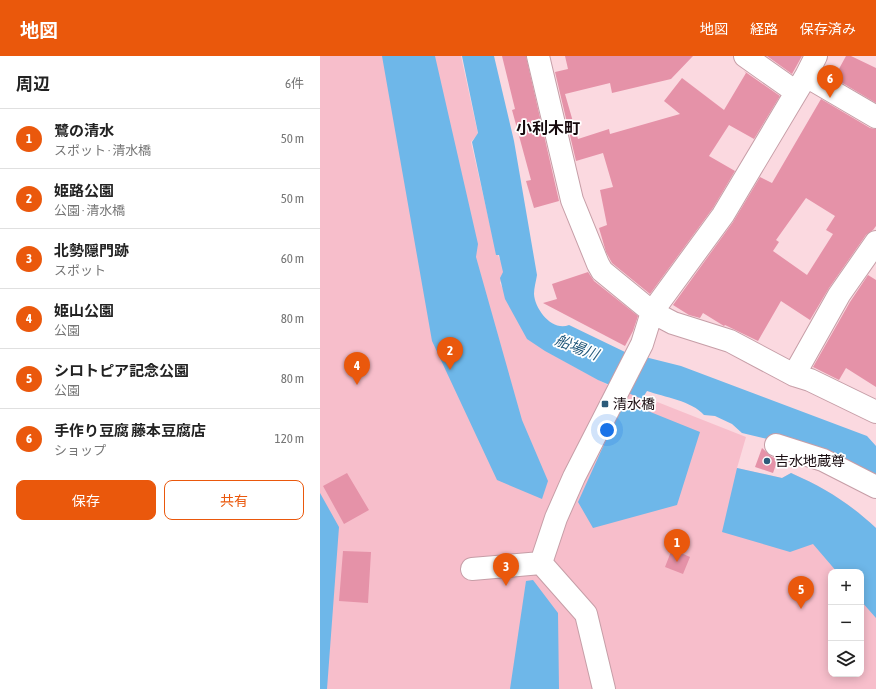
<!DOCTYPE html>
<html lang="ja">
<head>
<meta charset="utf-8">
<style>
  body { margin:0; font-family:"Asap Condensed","Noto Sans JP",sans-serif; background:#f2f2f2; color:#222 }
  .controls { position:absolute; right:12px; bottom:12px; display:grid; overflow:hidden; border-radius:8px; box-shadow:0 2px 10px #0003 }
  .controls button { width:36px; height:36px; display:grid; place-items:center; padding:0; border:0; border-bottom:1px solid #e0e0e0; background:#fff; color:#222; font:20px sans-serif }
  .you { position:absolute; left:287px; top:374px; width:14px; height:14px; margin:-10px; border:3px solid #fff; border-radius:50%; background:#1a73e8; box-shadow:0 0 0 6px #1a73e833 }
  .badge { display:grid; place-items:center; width:26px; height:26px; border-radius:50%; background:#ea580c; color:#fff; font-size:13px; font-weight:700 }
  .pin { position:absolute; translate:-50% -33px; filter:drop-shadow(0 1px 2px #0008) }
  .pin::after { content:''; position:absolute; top:21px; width:14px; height:12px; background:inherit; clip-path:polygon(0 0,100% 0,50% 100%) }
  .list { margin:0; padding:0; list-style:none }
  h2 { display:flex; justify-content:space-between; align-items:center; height:52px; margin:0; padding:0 16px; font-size:17px }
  h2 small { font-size:13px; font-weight:400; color:#767676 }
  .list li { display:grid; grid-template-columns:26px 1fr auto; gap:12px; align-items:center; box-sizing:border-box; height:60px; padding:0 16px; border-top:1px solid #e0e0e0 }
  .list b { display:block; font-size:15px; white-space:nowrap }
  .list p { margin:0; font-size:13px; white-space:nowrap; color:#767676 }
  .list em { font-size:13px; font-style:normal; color:#767676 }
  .actions { display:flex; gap:8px; padding:12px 16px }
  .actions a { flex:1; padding:9px 0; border:1px solid #ea580c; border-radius:8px; text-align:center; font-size:14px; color:#ea580c }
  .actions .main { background:#ea580c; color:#fff }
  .icon { flex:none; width:22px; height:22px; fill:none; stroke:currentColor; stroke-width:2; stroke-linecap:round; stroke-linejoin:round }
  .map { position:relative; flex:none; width:556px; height:633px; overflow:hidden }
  header { display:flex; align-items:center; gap:24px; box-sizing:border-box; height:56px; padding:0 20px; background:#ea580c; color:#fff }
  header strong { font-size:19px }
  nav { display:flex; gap:22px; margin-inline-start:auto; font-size:14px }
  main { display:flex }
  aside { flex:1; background:#fff }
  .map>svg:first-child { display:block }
</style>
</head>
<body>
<header>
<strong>地図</strong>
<nav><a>地図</a><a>経路</a><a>保存済み</a></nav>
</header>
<main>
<aside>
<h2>周辺<small>6件</small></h2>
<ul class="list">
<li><span class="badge">1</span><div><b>鷺の清水</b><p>スポット · 清水橋</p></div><em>50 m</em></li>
<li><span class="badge">2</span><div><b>姫路公園</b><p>公園 · 清水橋</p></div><em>50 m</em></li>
<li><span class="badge">3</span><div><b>北勢隠門跡</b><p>スポット</p></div><em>60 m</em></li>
<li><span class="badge">4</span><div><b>姫山公園</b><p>公園</p></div><em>80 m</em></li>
<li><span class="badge">5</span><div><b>シロトピア記念公園</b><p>公園</p></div><em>80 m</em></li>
<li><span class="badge">6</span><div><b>手作り豆腐 藤本豆腐店</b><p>ショップ</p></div><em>120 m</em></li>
</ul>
<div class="actions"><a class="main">保存</a><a>共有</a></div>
</aside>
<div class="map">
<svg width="556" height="633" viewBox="0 0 556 633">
  <rect width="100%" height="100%" fill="#fbd9e0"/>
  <!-- green -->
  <path fill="#f7becb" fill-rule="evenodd" d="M 0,0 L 141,0 L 158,78 L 151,86 L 176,195 L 185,214 L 180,227 L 208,282 L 233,299 L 288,329 L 312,336 L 426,381 L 417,412 L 462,422 L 471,417 C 505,432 529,447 556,472 L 556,633 L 0,633 ZM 511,516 L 541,516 L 541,618 L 511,618 Z"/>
  <!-- water -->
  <path fill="#6eb7e9" d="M 62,0 L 115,0 L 158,188 L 156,201 L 202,364 L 228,425 L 222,443 L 177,424 L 112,285 Z
    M 142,0 L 174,0 L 194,85 L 217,219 C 216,225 214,232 214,238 C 215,254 233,276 249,269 L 305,296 L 361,310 L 547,380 L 556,390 L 556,426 L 477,390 L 422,377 L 412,368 L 395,360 L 384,359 C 372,345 344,341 327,335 L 322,343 L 278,324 L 225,295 L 207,283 L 185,243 L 180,222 L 183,216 L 179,199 L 176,199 L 152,86 L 158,77 Z
    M 313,349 L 380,376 L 357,449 L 273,472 L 258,446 L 300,353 Z
    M 417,412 L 462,422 L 471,417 C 505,432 529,447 556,472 L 556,562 L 541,545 L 541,516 L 517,516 L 493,488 L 470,496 L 402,476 Z
    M 0,437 L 19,471 L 7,633 L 0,633 Z
    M 213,524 L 238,557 L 239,633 L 190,633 L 206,525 Z"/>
  <!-- building -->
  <path fill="#e592a8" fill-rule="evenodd" d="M 182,0 L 206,0 L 239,145 L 214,152 L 206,125 L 211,124 L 192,54 L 195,53 Z
    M 245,0 L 373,0 L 351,23 L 292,37 L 290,27 L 245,38 L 258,83 L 289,73 L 290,78 L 360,58 L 344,45 L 362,22 L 404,54 L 426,17 L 424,15 L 460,40 L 434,83 L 409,69 L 389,100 L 415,115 L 393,152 L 330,238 L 292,207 L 286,196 L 279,172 L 287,169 L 280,134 L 293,131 L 283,97 L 256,105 L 235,16 L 248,13 Z
    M 447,0 L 482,0 L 472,18 Z
    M 526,0 L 531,0 L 556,12 L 556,47 L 514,22 Z
    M 501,43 L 550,72 L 556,73 L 556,170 L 553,174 L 546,179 L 509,232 L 490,264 L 461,245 L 438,285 L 405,269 L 404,270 L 383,257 L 380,262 L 369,259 L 353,249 L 413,166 L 440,121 L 452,127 ZM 486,142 L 515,160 L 506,174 L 513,178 L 487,219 L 453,195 L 459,186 L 456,184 Z
    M 268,216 L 274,225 L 318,260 L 313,275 L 305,290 L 223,247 L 237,243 L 232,228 Z
    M 548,219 L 556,224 L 556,331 L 526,312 L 519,324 L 493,311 L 530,246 Z
    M 442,392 L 452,401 L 458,403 L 453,417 L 435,411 Z
    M 27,417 L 49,454 L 24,468 L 3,430 Z
    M 352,493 L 370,501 L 363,518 L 345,511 Z
    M 23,495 L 51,496 L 48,547 L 19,545 Z"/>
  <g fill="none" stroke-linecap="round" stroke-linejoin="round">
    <!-- minor casing -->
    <g stroke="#c69ea7" stroke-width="24">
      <path id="minor" d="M 218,0 L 252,144 L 278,208 L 282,215 L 332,256 L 353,267 L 410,285 L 474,319 L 490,324 L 556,356
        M 425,0 L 476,36
        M 486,20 L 556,61
        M 474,319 L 519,239 L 556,186
        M 456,389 L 503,404 L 556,431
        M 221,507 L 236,462 L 254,421 L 322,288 L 332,256 L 403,159 L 486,20 L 496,0
        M 221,507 L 266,558 L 284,633
        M 152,513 L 221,507"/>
    </g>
    <!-- minor -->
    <use href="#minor" stroke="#fff" stroke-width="22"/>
  </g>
  <!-- markers -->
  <g fill="#2c5b7a" stroke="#fff" stroke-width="1.5">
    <rect x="281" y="344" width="8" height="8" rx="2"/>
    <circle cx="447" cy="405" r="4"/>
  </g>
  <g text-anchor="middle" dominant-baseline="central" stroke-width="3.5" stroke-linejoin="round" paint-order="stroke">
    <!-- poi labels -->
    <g font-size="14" fill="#16090d" stroke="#fff" text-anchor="start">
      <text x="293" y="348">清水橋</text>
      <text x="455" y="405">吉水地蔵尊</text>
    </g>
    <!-- water labels -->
    <g font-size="15" font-style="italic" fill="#245a7c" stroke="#fff">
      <text transform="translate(257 291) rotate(21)">船場川</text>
    </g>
    <!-- quarter labels -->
    <g font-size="16" font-weight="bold" fill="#16090d" stroke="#fff">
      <text x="228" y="72">小利木町</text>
    </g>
  </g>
</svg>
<div class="controls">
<button>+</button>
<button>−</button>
<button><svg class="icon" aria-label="layers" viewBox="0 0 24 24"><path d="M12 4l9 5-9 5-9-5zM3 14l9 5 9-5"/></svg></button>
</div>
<div class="you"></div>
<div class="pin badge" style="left:357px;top:506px">1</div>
<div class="pin badge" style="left:130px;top:314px">2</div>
<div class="pin badge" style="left:186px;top:530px">3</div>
<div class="pin badge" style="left:37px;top:329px">4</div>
<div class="pin badge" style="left:481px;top:553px">5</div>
<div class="pin badge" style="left:510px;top:42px">6</div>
</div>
</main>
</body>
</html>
